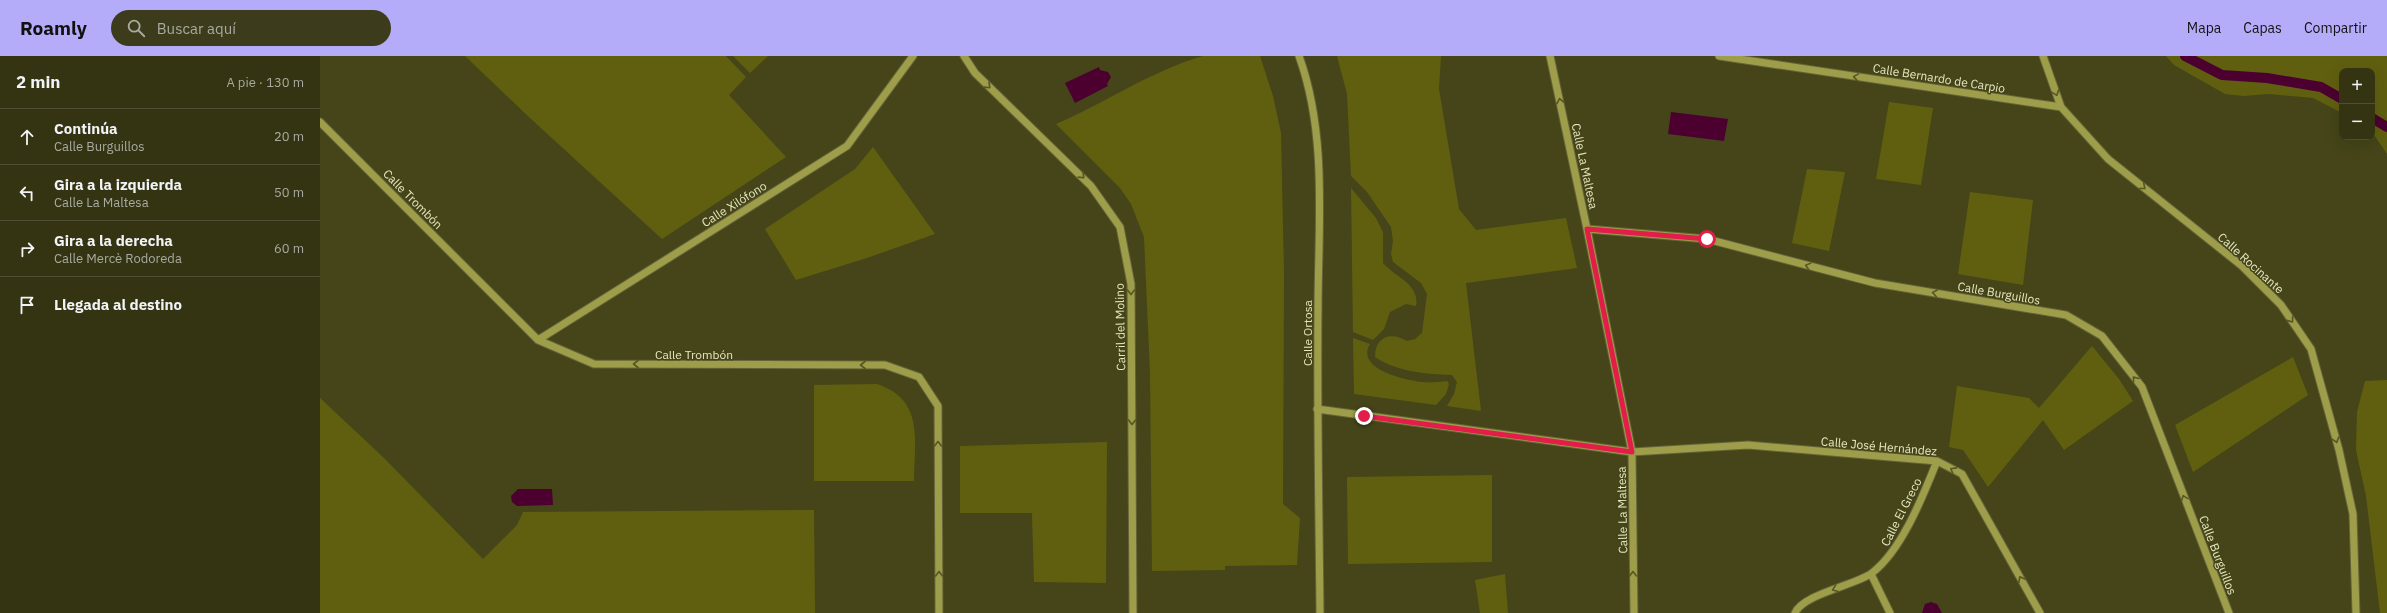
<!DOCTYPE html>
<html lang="es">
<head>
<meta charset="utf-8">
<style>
  body { margin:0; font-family:"IBM Plex Sans",sans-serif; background:#3c3c1c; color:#f1f3f6 }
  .controls { position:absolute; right:12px; top:12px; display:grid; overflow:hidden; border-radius:8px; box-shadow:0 4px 16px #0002 }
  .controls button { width:36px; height:36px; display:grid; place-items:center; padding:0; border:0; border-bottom:1px solid #4e4f33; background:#343413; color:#f1f3f6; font:20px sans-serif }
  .stop { position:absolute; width:12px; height:12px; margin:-9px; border:3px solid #e11d48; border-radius:50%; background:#fff }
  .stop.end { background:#e11d48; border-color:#fff; box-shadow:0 1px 4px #0008 }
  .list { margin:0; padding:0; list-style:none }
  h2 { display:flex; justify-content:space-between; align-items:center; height:52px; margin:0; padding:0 16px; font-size:17px }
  h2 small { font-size:13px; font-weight:400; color:#a9aaa0 }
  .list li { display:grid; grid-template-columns:26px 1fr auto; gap:12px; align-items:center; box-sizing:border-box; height:56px; padding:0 16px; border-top:1px solid #4e4f33 }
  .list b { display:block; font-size:15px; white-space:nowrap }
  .list p { margin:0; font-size:13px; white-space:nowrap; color:#a9aaa0 }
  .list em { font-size:13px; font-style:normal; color:#a9aaa0 }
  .icon { flex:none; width:22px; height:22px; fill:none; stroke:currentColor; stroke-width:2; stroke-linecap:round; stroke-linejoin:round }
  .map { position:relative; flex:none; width:2067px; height:557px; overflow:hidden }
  header { display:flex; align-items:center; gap:24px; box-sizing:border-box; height:56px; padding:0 20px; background:#b4acf9; color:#111 }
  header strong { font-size:19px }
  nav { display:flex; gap:22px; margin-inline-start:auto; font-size:14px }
  .search { width:280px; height:36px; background:#3c3c1c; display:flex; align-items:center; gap:10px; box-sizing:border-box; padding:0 14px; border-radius:22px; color:#a9aaa0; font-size:15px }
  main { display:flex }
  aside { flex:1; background:#343413 }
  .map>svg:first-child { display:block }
</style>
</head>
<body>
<header>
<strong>Roamly</strong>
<div class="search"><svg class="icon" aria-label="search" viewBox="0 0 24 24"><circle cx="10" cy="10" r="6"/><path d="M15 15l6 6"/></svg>Buscar aquí</div>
<nav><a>Mapa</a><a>Capas</a><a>Compartir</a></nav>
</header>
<main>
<aside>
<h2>2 min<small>A pie · 130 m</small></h2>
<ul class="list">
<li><svg class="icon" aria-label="ahead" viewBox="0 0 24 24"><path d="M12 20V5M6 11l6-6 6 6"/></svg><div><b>Continúa</b><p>Calle Burguillos</p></div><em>20 m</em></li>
<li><svg class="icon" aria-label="left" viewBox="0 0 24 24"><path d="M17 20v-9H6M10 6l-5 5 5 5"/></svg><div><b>Gira a la izquierda</b><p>Calle La Maltesa</p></div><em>50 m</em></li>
<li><svg class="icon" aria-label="right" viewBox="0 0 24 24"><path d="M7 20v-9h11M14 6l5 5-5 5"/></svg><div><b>Gira a la derecha</b><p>Calle Mercè Rodoreda</p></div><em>60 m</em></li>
<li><svg class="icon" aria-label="arrive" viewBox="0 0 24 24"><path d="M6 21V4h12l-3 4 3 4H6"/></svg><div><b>Llegada al destino</b></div></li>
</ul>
</aside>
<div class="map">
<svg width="2067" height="557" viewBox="0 0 2067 557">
  <rect width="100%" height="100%" fill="#454519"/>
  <!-- green -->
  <path fill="#605f10" d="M 145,0 L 406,0 L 426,21 L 409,39 L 466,101 L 342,183 L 210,62 Z
    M 413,0 L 448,0 L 430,17 Z
    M 883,0 L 940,0 L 953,40 L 961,77 L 964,217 L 963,448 L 980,462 L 977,509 L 905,510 L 905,514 L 832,515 L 830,317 L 824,181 L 811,148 L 800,132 L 736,68 C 785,47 831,15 883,0 Z
    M 1017,0 L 1121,0 L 1119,33 L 1139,153 L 1156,174 L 1246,162 L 1257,212 L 1146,227 L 1161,355 L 1127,350 L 1134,338 L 1137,326 L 1132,319 C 1106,318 1077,316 1055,301 C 1055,281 1070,275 1087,285 L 1095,283 L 1102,277 L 1107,238 L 1101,227 L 1073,206 L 1071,198 L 1073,185 L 1071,171 L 1047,136 L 1031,120 L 1027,38 Z
    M 1846,0 L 2067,0 L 2067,98 L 2052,76 L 2052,15 L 2022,15 L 2022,57 L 1993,42 L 1949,38 L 1923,40 L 1905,38 L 1854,9 Z
    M 1569,46 L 1613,52 L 1601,129 L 1556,123 Z
    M 553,91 L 615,178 L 547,202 L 476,224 L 445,173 L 535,113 Z
    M 1487,113 L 1525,116 L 1509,195 L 1472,187 Z
    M 1031,132 L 1056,162 L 1063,176 L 1063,207 C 1075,221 1100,228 1096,250 L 1086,248 L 1070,256 L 1064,273 L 1053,284 L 1033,276 Z
    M 1650,136 L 1713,144 L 1703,229 L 1638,218 Z
    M 1033,282 L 1050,288 C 1035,313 1085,324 1102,326 C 1110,327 1119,326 1127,325 L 1129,328 L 1126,338 L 1116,349 L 1034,338 Z
    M 1772,290 L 1799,323 L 1813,345 L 1744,394 L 1723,364 L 1668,431 L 1643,394 L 1629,391 L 1637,330 L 1709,342 L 1719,352 Z
    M 1973,301 L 1988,339 L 1873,416 L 1855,369 Z
    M 2067,324 L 2067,557 L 2060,557 L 2046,440 L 2036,394 L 2037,356 L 2045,325 Z
    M 557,328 C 605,344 594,385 594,425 L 494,425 L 494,329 Z
    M 0,342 L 64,402 L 163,503 L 197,469 L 203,456 L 494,454 L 495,557 L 0,557 Z
    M 787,386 L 786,527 L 714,526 L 712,457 L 640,457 L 640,390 Z
    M 1172,419 L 1172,506 L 1028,508 L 1027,421 Z
    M 1185,518 L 1188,557 L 1160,557 L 1155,524 Z"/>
  <!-- water -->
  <path fill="#4b0030" d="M 779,11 L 780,14 L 788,16 L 791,21 L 787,28 L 788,30 L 755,47 L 745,27 Z
    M 1351,56 L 1408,63 L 1404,85 L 1348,78 Z
    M 198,433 L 232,433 L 233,449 L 197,450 L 192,446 L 191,440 Z
    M 1611,546 L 1617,548 L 1622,557 L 1602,557 L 1605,548 Z"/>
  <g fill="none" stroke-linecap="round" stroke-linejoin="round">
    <!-- stream -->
    <path stroke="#4b0030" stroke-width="10" d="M 1865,0 L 1902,19 L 1947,22 L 2001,31 L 2022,43
      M 2052,62 L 2067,71"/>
    <!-- minor casing -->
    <g stroke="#646339" stroke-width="9">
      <path id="minor" d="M 644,0 L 655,17 L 771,130 L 800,171 L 811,228 L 813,557
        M 979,0 C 1008,80 998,171 998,255 C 997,355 999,456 1000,557
        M 1230,0 L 1267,173 L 1312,396 L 1314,557
        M 1399,0 L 1741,51
        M 1723,0 L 1741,51 L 1788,103 L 1922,210 L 1961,249 L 1991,293 L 2019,394 L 2033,458 L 2036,557
        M 0,66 L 218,284 L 274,308 L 565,309 L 599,321 L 618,350 L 619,557
        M 1267,173 L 1387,183 L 1555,227 L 1746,259 L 1782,280 L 1822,331 L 1909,557
        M 218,284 L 527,90 L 593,0
        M 997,353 L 1312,396 L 1428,389 L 1617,405 L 1642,418 L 1720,557
        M 1551,518 L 1570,557
        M 1475,557 C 1483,538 1536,529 1552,517 C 1582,494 1603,440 1617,405"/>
    </g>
    <!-- minor -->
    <use href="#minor" stroke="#9d9d4a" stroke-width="7"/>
  </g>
  <!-- one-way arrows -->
  <defs><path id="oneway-chevron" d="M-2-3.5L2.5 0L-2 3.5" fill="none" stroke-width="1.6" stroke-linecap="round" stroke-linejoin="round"/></defs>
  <g stroke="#575723">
    <use href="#oneway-chevron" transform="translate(1536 21) rotate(-171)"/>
    <use href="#oneway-chevron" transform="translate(668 30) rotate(44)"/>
    <use href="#oneway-chevron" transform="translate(1736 37) rotate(70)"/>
    <use href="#oneway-chevron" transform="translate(1240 45) rotate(-102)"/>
    <use href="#oneway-chevron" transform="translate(762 120) rotate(44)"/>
    <use href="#oneway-chevron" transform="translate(1823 131) rotate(39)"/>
    <use href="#oneway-chevron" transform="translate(1488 210) rotate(-165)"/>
    <use href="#oneway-chevron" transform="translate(811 236) rotate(90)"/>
    <use href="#oneway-chevron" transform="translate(1615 237) rotate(-170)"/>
    <use href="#oneway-chevron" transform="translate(1971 264) rotate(55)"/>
    <use href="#oneway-chevron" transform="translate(316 308) rotate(-180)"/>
    <use href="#oneway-chevron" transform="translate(543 309) rotate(-180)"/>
    <use href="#oneway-chevron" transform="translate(1815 323) rotate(-128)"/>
    <use href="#oneway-chevron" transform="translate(812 366) rotate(90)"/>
    <use href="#oneway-chevron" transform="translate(2016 384) rotate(73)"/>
    <use href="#oneway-chevron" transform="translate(618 388) rotate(-90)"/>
    <use href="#oneway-chevron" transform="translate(1633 414) rotate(-152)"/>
    <use href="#oneway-chevron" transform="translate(1864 442) rotate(-111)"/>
    <use href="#oneway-chevron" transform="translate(619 518) rotate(-90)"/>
    <use href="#oneway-chevron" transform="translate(1313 518) rotate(-91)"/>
    <use href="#oneway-chevron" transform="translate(1701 523) rotate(-119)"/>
    <use href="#oneway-chevron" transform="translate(1515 533) rotate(159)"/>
  </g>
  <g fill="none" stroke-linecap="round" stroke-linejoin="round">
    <!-- route -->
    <path stroke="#e11d48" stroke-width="5" d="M 1044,360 L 1312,396 L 1267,173 L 1387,183"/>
  </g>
  <g text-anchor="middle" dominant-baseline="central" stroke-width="3" stroke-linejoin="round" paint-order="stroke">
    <!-- street labels -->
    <g font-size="12" fill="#e6e7bf" stroke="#454519">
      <text transform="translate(1619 22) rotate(9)">Calle Bernardo de Carpio</text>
      <text transform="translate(1265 110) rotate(78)">Calle La Maltesa</text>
      <text transform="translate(93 143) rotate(45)">Calle Trombón</text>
      <text transform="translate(414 148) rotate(-32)">Calle Xilófono</text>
      <text transform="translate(1931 207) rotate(42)">Calle Rocinante</text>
      <text transform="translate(1679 237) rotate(10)">Calle Burguillos</text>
      <text transform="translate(800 271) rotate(-91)">Carril del Molino</text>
      <text transform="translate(987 277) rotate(-90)">Calle Ortosa</text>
      <text x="374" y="298">Calle Trombón</text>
      <text transform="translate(1559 390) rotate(5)">Calle José Hernández</text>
      <text transform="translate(1302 454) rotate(-91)">Calle La Maltesa</text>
      <text transform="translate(1581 456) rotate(-63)">Calle El Greco</text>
      <text transform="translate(1898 499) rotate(69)">Calle Burguillos</text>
    </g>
  </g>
</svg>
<div class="controls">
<button>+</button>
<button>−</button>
</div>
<div class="stop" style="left:1387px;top:183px"></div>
<div class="stop end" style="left:1044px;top:360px"></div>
</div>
</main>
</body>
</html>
